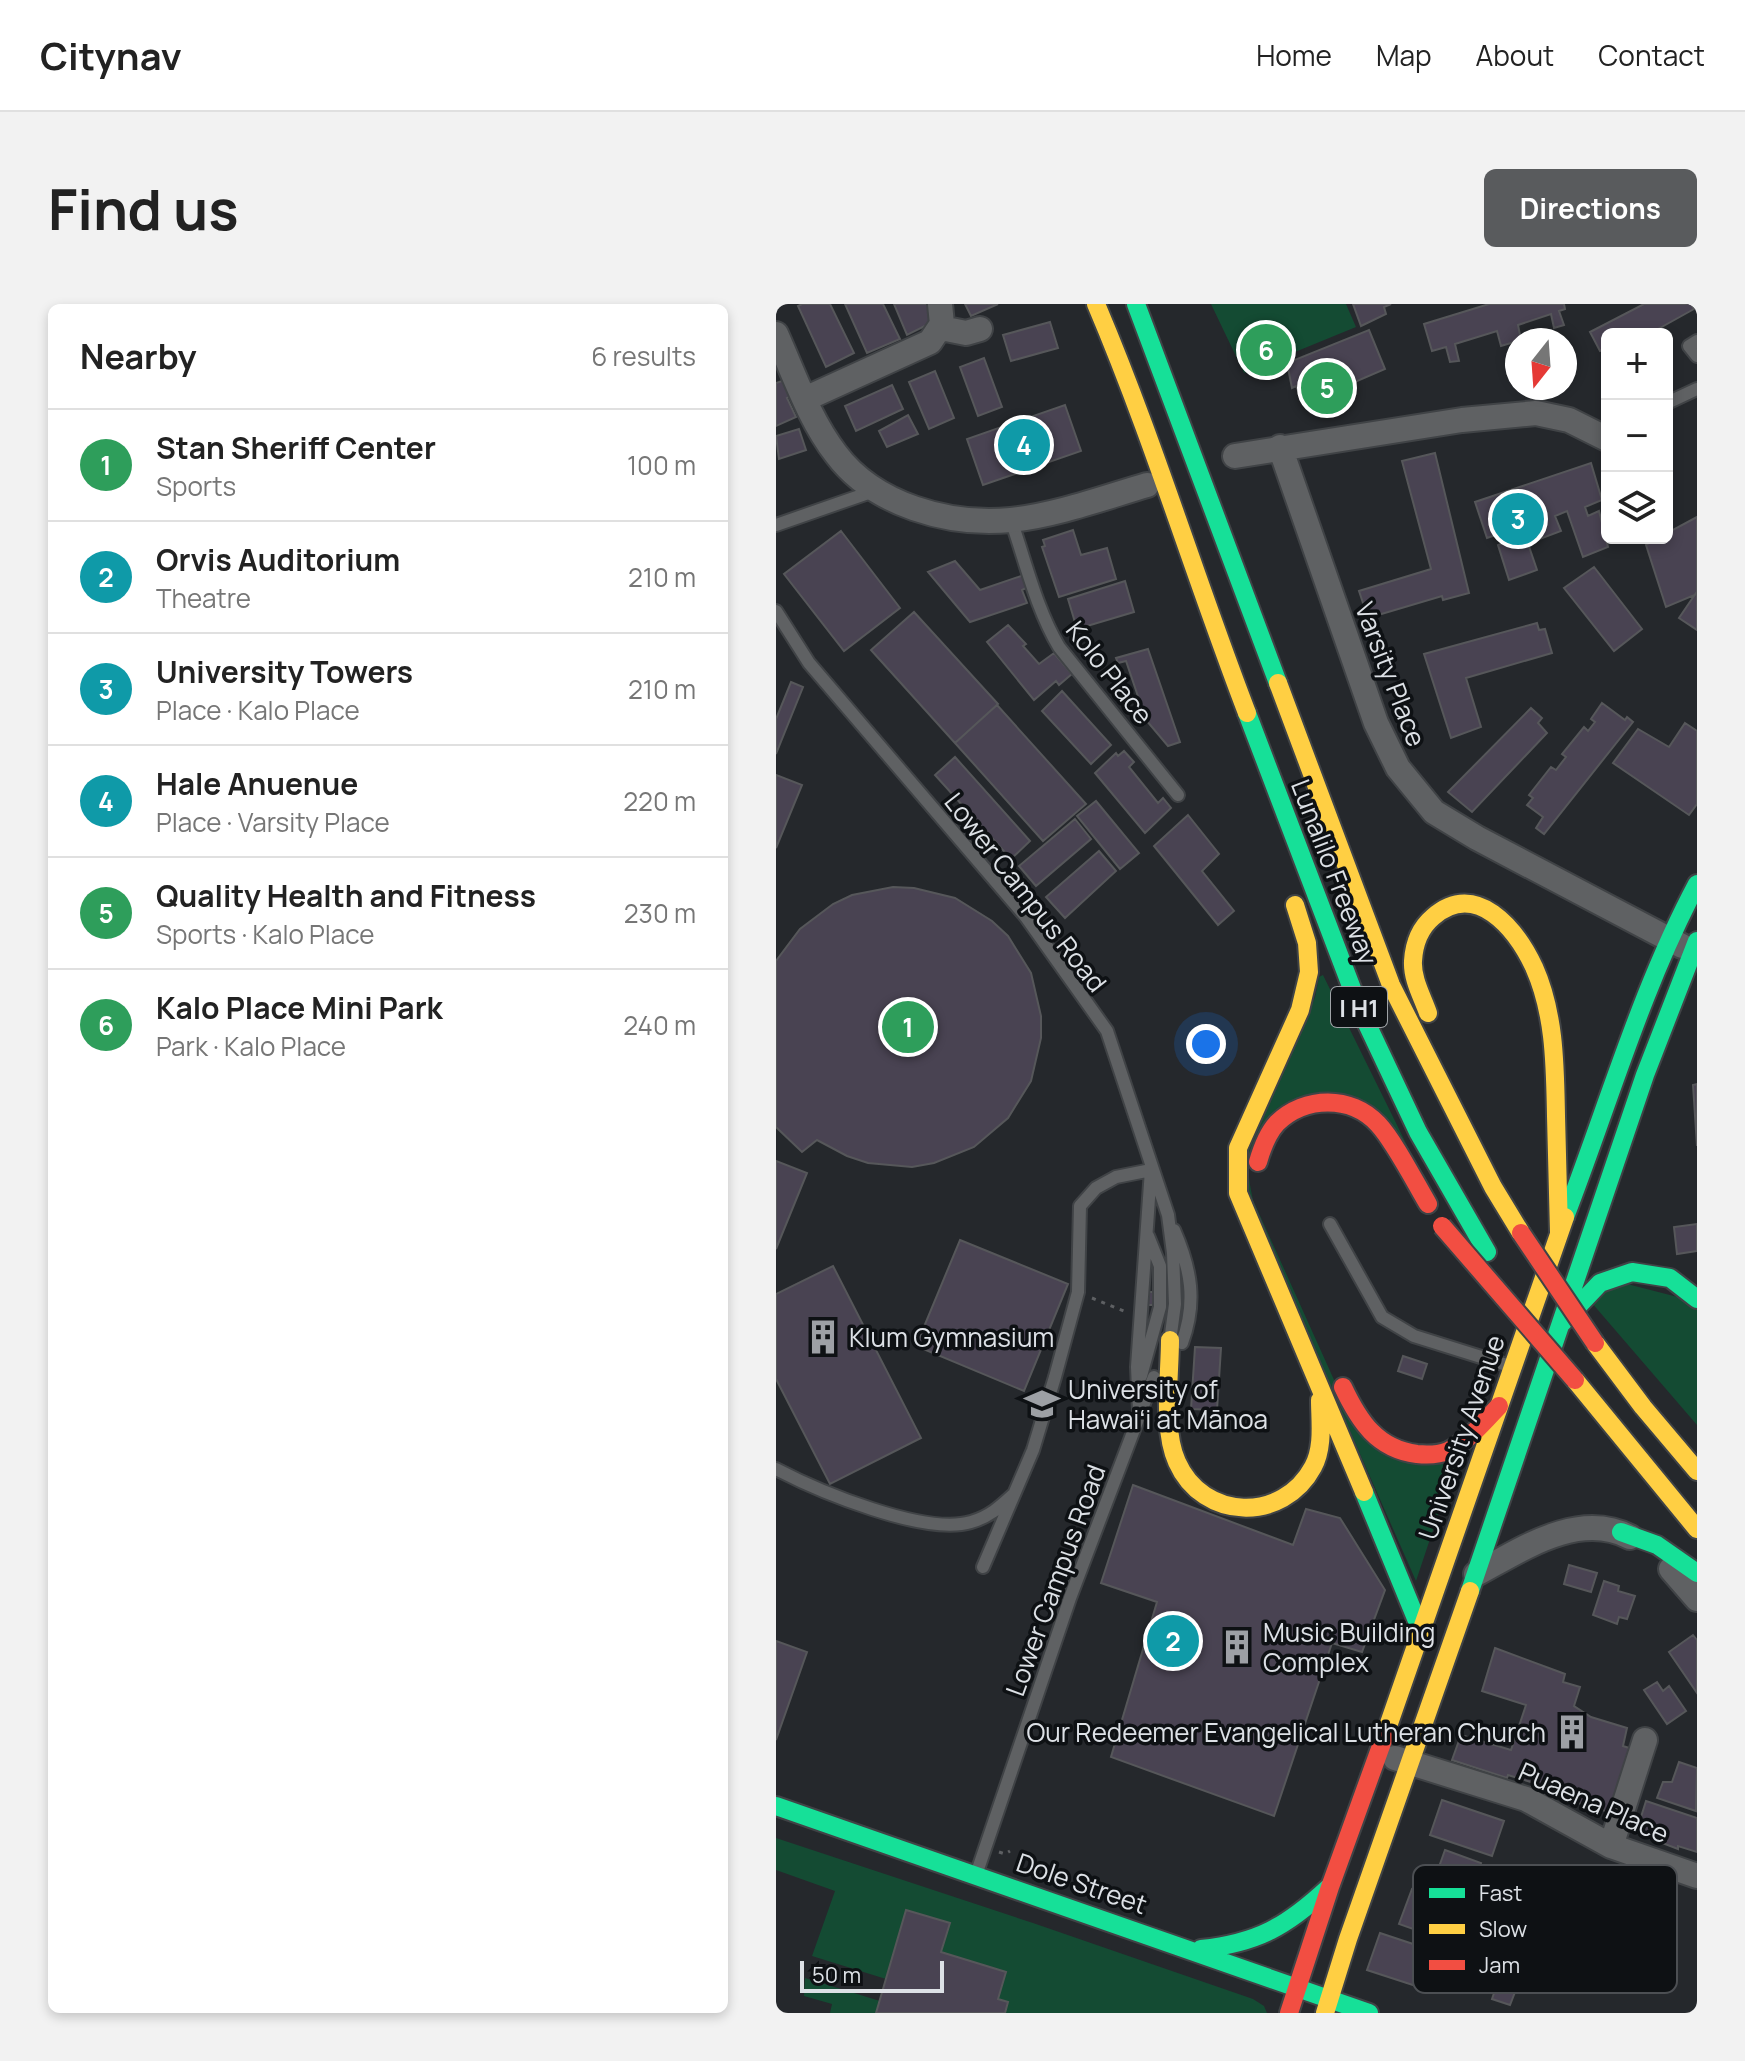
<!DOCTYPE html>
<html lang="en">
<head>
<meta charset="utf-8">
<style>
  body { margin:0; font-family:Manrope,sans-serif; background:#f2f2f2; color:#222 }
  .controls { position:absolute; right:24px; top:24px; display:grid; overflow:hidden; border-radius:12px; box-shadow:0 4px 12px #0003 }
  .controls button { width:72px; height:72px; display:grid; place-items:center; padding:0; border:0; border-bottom:2px solid #e0e0e0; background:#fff; color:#222; font:40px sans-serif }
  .compass { position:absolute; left:729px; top:24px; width:72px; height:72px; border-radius:50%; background:#fff; box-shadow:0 4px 12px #0003; rotate:197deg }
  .scale { position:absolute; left:24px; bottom:20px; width:144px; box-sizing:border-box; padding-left:8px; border:4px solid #dde1e6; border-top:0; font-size:22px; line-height:28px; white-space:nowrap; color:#dde1e6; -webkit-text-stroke:6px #0e1114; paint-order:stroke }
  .you { position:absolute; left:430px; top:740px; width:28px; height:28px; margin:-20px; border:6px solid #fff; border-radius:50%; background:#1a73e8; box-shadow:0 0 0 12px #1a73e833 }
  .badge { display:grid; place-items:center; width:52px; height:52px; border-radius:50%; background:#595b5d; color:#fff; font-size:26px; font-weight:700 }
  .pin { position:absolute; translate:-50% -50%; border:4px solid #fff; box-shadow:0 2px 8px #0006 }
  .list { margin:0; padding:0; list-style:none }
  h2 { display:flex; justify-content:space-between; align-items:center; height:104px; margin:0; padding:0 32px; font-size:34px }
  h2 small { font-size:26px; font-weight:400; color:#767676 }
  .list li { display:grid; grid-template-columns:52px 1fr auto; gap:24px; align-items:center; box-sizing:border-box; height:112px; padding:0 32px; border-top:2px solid #e0e0e0 }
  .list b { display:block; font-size:30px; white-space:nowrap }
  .list p { margin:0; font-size:26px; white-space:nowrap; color:#767676 }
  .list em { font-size:26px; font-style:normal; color:#767676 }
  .icon { flex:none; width:44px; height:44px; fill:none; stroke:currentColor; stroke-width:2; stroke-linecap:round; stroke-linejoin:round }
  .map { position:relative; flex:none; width:921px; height:1709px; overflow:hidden; border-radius:12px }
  header { display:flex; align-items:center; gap:48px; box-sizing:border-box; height:112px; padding:0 40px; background:#fff; border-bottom:2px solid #e0e0e0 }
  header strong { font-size:38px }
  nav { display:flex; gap:44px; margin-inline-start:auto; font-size:28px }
  .intro { display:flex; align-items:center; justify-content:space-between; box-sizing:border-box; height:192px; padding:0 48px }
  h1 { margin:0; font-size:56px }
  .button { padding:20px 36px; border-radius:12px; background:#595b5d; color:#fff; font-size:28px; font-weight:700 }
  main { display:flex; gap:48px; padding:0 48px }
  aside { flex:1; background:#fff; border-radius:12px; box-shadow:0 4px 12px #0003 }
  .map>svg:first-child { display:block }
</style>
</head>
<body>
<header>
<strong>Citynav</strong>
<nav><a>Home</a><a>Map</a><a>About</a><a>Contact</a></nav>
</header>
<div class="intro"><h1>Find us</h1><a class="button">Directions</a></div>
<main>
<aside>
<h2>Nearby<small>6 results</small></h2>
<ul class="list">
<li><span class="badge" style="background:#2e9e5b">1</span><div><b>Stan Sheriff Center</b><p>Sports</p></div><em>100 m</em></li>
<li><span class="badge" style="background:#0f9aa8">2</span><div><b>Orvis Auditorium</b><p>Theatre</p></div><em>210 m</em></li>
<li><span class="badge" style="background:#0f9aa8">3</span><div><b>University Towers</b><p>Place · Kalo Place</p></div><em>210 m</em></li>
<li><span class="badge" style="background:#0f9aa8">4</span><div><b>Hale Anuenue</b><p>Place · Varsity Place</p></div><em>220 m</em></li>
<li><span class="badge" style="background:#2e9e5b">5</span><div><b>Quality Health and Fitness</b><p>Sports · Kalo Place</p></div><em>230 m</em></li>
<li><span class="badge" style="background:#2e9e5b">6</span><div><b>Kalo Place Mini Park</b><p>Park · Kalo Place</p></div><em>240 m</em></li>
</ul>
</aside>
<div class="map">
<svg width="921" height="1709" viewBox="0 0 921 1709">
  <rect width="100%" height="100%" fill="#25282c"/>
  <!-- green -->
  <path fill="#144b33" d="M 435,0 L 570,0 L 580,23 L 468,69 Z
    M 547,671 L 657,894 C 636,871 625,825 600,807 C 564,781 519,787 491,821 C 483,831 476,840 474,853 C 471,868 474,882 477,896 L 577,1118 L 590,1136 L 608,1150 L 636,1159 L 659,1159 L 681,1154 L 640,1277 L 479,912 L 469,883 L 470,852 L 539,693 L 543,673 Z
    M 824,973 L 921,998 L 921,1121 L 809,991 Z
    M 0,1534 L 257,1619 L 477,1695 L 488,1702 L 491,1709 L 229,1709 L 222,1695 L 230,1668 L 165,1648 L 173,1619 L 110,1675 L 36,1652 L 59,1587 L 0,1566 Z
    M 29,1674 L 104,1697 L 100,1709 L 54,1709 L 56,1700 L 28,1692 Z"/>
  <!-- building -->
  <path fill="#494352" stroke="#56575a" stroke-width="2" d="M 26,0 L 54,0 L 78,49 L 50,63 L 22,2 Z
    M 69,0 L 107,0 L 124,35 L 91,49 Z
    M 118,0 L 152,0 L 159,17 L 131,31 Z
    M 189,0 L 222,0 L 195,12 Z
    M 577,0 L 615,0 L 608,3 L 610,10 L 585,22 Z
    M 713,0 L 788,0 L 789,5 L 783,7 L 788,21 L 778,24 L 775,10 L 742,21 L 745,36 L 725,42 L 721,27 L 679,40 L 683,57 L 674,58 L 670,43 L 656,47 L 648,20 Z
    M 868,0 L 915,0 L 918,5 L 873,30 L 831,30 L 831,48 L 829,45 L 824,47 L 814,28 Z
    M 274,18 L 282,44 L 235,57 L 227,31 Z
    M 593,26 L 609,65 L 528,100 L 520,82 L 516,84 L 511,59 Z
    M 208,54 L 226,103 L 202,112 L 184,63 Z
    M 159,67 L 178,114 L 153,125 L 133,78 Z
    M 9,76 L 16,92 L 11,94 L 20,113 L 0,122 L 0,79 Z
    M 116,81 L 127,105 L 80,127 L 69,102 Z
    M 289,101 L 305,147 L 207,181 L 191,135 Z
    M 132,111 L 142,130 L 111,143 L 103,127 Z
    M 23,125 L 30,146 L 3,155 L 0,132 Z
    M 659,149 L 693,289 L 667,296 L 666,292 L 592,314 L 583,287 L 655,265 L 626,157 Z
    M 815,159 L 826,196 L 809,203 L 812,212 L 823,207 L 832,243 L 807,253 L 791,207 L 779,212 L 785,227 L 761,236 L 756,225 L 761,223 L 758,218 L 746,222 L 761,266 L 733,276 L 722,241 L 733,237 L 729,228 L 711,234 L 699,198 Z
    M 921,213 L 921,290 L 890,303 L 870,241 L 882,234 L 891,234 L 891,229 Z
    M 297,226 L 305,251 L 331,244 L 340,275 L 283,293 L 266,243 L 269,242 L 267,236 Z
    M 65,227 L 124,304 L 68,347 L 8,270 Z
    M 179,257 L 204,286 L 248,271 L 252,283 L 246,286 L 251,299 L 194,318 L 152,268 Z
    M 818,263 L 866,325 L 838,347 L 788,284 Z
    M 349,277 L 358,308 L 301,325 L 292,295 Z
    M 920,289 L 921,290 L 921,326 L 903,314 Z
    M 138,308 L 222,400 L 179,439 L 95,346 Z
    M 761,319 L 763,326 L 769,325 L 776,349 L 690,374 L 705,423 L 675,434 L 648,350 Z
    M 232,321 L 250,340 L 247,342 L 263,360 L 278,349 L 296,370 L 283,381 L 280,377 L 258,396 L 211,338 Z
    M 372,345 L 404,438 L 392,442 L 370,416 L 350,357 L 342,359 L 340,354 Z
    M 15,378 L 27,383 L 0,450 L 0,415 Z
    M 286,387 L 335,441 L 315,460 L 266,407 Z
    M 826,399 L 849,416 L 851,413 L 857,418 L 768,530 L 760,524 L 767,513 L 751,501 L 757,494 L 753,491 L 775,463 L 780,466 L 790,453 L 786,450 L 808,423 L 812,427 L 819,418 L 815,415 Z
    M 221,401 L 310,500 L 267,537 L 179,439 Z
    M 755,404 L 766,414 L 762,419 L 771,429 L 696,508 L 672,488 Z
    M 909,419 L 921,427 L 921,500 L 913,511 L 837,459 L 862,425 L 893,443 Z
    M 348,447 L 358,458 L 353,463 L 382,499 L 387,494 L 395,504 L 369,529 L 319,469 L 340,449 L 342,452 Z
    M 179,453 L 254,537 L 235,555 L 159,471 Z
    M 0,471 L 26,481 L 0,544 Z
    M 320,497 L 363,549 L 344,565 L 301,512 Z
    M 412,511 L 443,550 L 426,567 L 458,607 L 442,621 L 378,542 Z
    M 299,515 L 315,535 L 260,582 L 243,562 Z
    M 323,547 L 340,567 L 289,614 L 270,593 Z
    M 117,583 L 138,584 L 179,594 L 216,617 L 232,632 L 255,669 L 265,712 L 265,734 L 255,777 L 232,814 L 198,843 L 158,859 L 136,863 L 92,859 L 71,852 L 41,836 L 26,848 L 0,823 L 0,657 L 24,625 L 57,600 L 76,591 Z
    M 921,780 L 921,842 L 917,781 Z
    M 0,857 L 31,869 L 0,945 Z
    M 921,920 L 921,947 L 901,950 L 898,923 Z
    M 184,936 L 292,980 L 248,1087 L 140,1042 Z
    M 57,962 L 145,1134 L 54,1180 L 0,1075 L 0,990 Z
    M 371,988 L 378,988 L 377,1001 L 371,1001 Z
    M 419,1043 L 445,1044 L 441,1106 L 415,1105 Z
    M 627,1052 L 651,1060 L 646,1075 L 622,1067 Z
    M 357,1181 L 517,1241 L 530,1205 L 564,1214 L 609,1286 L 586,1348 L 556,1339 L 498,1512 L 335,1453 L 381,1298 L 325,1279 Z
    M 793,1261 L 821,1269 L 815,1288 L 788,1280 Z
    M 828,1277 L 843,1282 L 842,1287 L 859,1292 L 851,1315 L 843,1313 L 841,1320 L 817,1311 Z
    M 917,1331 L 921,1336 L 921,1389 L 893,1348 Z
    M 0,1337 L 31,1348 L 0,1436 Z
    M 719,1344 L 789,1370 L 787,1378 L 804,1383 L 798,1402 L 815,1413 L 851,1424 L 847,1442 L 856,1445 L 836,1509 L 772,1490 L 774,1484 L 732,1471 L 731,1474 L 676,1456 L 685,1431 L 735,1446 L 750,1401 L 706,1387 Z
    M 881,1378 L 887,1387 L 893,1382 L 910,1407 L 891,1420 L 868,1386 Z
    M 903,1458 L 921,1464 L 920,1507 L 881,1494 L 887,1478 L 896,1478 Z
    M 666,1496 L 728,1517 L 716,1552 L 654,1531 Z
    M 870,1497 L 921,1514 L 921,1548 L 902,1542 L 902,1545 L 860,1529 Z
    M 669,1546 L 705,1559 L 689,1604 L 697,1607 L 685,1642 L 623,1620 L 636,1585 L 653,1591 Z
    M 130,1606 L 174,1619 L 165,1648 L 230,1668 L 222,1695 L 232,1698 L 229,1709 L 100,1709 Z
    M 725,1618 L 759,1630 L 754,1645 L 750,1644 L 740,1682 L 736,1681 L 734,1686 L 739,1688 L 734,1701 L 716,1695 L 718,1689 L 704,1684 L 716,1650 L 728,1655 L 733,1639 L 719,1634 Z
    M 604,1629 L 658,1647 L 646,1684 L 591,1666 Z"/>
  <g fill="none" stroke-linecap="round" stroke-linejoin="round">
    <!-- lane casing -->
    <g stroke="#404346" stroke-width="16">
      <path id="lane" d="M 921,37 L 913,42 L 921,52
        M 891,99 L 921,85
        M 235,216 C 250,259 260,304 283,343 L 402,491
        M 0,221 L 98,187
        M 0,307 L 33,359 L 250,613 L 331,727 L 392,911 L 397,949 L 399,1000 L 395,1030
        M 554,920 L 606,1013 L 638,1032 L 737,1063
        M 398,926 C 415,965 421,998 406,1039
        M 365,1072 L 384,1003 L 384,962 L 372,932
        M 0,1165 C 42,1187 149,1232 195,1218 C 213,1213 224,1203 237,1191
        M 207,1263 L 257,1146 L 279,1073 L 302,988 L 304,902 L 320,884 L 340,873 L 375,866 L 361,1063 L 363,1107
        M 200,1571 L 294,1294 L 378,1073"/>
    </g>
    <!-- street casing -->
    <g stroke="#404346" stroke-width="28">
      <path id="street" d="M 165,24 L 190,29 L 204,25
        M 0,30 C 18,70 33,115 60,150 C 98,201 173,222 235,216 C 281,211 327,194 371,181
        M 29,95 L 154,38 L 166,20 L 164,0
        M 504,143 L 600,419 L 622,464 L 658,508 L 701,534 L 906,642
        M 459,152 L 686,116 L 760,109 L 793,116 L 831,135
        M 895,1265 L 921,1295
        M 700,1270 C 745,1246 802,1206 854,1233
        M 619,1454 L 750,1495 L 835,1542 L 921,1572
        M 835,1542 L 869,1436"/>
    </g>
    <!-- fast casing -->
    <g stroke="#404346" stroke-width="22">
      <path id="fast" d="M 360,0 L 502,379
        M 471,409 L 583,703 L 642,828 L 711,948
        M 789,913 C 832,802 865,685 921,580
        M 785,1020 L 824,979 L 856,968 L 894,974 L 921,995
        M 588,1188 L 646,1329
        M 845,1228 L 881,1241 L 921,1269
        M 694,1287 L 869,771 L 921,637
        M 0,1502 L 593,1709
        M 425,1645 C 482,1639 511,1622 552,1584"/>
    </g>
    <!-- slow casing -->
    <g stroke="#404346" stroke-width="22">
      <path id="slow" d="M 320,0 C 377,134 419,274 471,409
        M 502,379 L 615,681 L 717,883 L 745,929
        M 519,601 L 531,639 L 533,668 L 524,706 L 462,844 L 462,889 L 588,1188
        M 652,709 C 646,692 636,675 637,657 C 638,640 644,624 657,613 C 700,575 740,625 758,663 C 779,710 779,762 780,812 C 781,851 782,889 783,928
        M 394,1036 C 394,1072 386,1125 401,1158 C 427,1217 507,1219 537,1163 C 548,1143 544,1117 544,1096
        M 819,1039 L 867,1103 L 921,1167
        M 799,1076 L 921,1225
        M 610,1428 L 789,913
        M 549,1709 L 572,1635 L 694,1287"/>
    </g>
    <!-- jam casing -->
    <g stroke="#404346" stroke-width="22">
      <path id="jam" d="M 482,858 C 486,844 491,830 501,819 C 529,792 575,791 602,820 C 618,837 639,878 652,900
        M 567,1083 C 583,1117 601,1145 641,1150 C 651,1151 662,1151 672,1147 C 692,1137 708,1118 723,1102
        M 513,1709 L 554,1583 L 610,1428"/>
    </g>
    <!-- path -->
    <path stroke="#5e6063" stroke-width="3" stroke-dasharray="4 6" stroke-linecap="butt" d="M 316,994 L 350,1008
      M 223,1548 L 229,1550 L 234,1547"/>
    <!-- lane -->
    <use href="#lane" stroke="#5f6163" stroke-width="12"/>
    <!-- street -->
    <use href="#street" stroke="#5f6163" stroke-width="24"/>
    <!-- fast -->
    <use href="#fast" stroke="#16e098" stroke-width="18"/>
    <!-- slow -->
    <use href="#slow" stroke="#ffcf43" stroke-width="18"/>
    <!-- jam -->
    <use href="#jam" stroke="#f24e42" stroke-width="18"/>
    <!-- jam-bridge casing -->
    <g stroke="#404346" stroke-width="22" stroke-linecap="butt">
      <path id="jam-bridge" d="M 666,922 L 799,1076
        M 745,929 L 819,1039"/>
    </g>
    <!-- jam-bridge -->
    <use href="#jam-bridge" stroke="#f24e42" stroke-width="18"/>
  </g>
  <!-- icons -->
  <defs>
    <g id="building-bare" transform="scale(2.76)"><path d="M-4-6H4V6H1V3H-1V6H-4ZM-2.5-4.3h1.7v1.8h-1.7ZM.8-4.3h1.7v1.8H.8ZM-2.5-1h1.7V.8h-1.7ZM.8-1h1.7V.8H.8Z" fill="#9da0a5" stroke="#0e1114" stroke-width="2.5" paint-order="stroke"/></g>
    <g id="university-bare" transform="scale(2.76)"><path d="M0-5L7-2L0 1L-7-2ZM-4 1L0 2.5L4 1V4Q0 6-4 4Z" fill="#9da0a5" stroke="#0e1114" stroke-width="2.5" paint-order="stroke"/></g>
  </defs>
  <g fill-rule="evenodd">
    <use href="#building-bare" x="47" y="1033"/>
    <use href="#university-bare" x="266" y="1100"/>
    <use href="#building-bare" x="461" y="1343"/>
    <use href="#building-bare" x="796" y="1428"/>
  </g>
  <g text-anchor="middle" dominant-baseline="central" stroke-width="7" stroke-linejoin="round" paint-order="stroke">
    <!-- shield labels -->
    <rect fill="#0e1114" stroke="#9fa3a7" stroke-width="2" x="555" y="683" width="56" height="40" rx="6"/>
    <g font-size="24" font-weight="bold" fill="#dde1e6">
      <text x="583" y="703">I H1</text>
    </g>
    <!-- street labels -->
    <g font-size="26" fill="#dde1e6" stroke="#0e1114">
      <text transform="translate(334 368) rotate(52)">Kolo Place</text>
      <text transform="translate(615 370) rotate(69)">Varsity Place</text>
      <text transform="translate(559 568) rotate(69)">Lunalilo Freeway</text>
      <text transform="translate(250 588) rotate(52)">Lower Campus Road</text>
      <text transform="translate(685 1133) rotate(-71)">University Avenue</text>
      <text transform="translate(279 1276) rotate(-70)">Lower Campus Road</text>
      <text transform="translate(818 1498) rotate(24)">Puaena Place</text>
      <text transform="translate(306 1579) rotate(19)">Dole Street</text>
    </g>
    <!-- poi labels -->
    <g font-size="26" fill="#dde1e6" stroke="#0e1114" text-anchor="start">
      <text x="73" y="1033">Klum Gymnasium</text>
      <text x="292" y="1085">University of<tspan x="292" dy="30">Hawaiʻi at Mānoa</tspan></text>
      <text x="487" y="1328">Music Building<tspan x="487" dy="30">Complex</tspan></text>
      <text x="770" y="1428" text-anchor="end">Our Redeemer Evangelical Lutheran Church</text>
    </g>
  </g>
  <!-- legend -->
  <rect x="637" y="1561" width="264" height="128" rx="12" fill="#0e1114" stroke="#4c4f53" stroke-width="2"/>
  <rect x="653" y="1584" width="36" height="10" fill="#16e098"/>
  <rect x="653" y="1620" width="36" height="10" fill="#ffcf43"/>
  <rect x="653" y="1656" width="36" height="10" fill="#f24e42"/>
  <g font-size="22" fill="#dde1e6">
    <text x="703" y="1597">Fast</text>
    <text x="703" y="1633">Slow</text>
    <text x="703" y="1669">Jam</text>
  </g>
</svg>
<div class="controls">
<button>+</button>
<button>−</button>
<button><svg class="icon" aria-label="layers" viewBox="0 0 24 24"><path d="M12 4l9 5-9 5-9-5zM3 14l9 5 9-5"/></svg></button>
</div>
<svg class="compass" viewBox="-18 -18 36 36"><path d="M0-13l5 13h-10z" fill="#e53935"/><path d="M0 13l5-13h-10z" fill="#767676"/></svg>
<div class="scale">50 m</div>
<div class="you"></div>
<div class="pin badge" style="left:132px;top:723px;background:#2e9e5b">1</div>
<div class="pin badge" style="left:397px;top:1337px;background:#0f9aa8">2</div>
<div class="pin badge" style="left:742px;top:215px;background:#0f9aa8">3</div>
<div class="pin badge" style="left:248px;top:141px;background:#0f9aa8">4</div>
<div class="pin badge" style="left:551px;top:84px;background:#2e9e5b">5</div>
<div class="pin badge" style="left:490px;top:46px;background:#2e9e5b">6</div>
</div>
</main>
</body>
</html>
